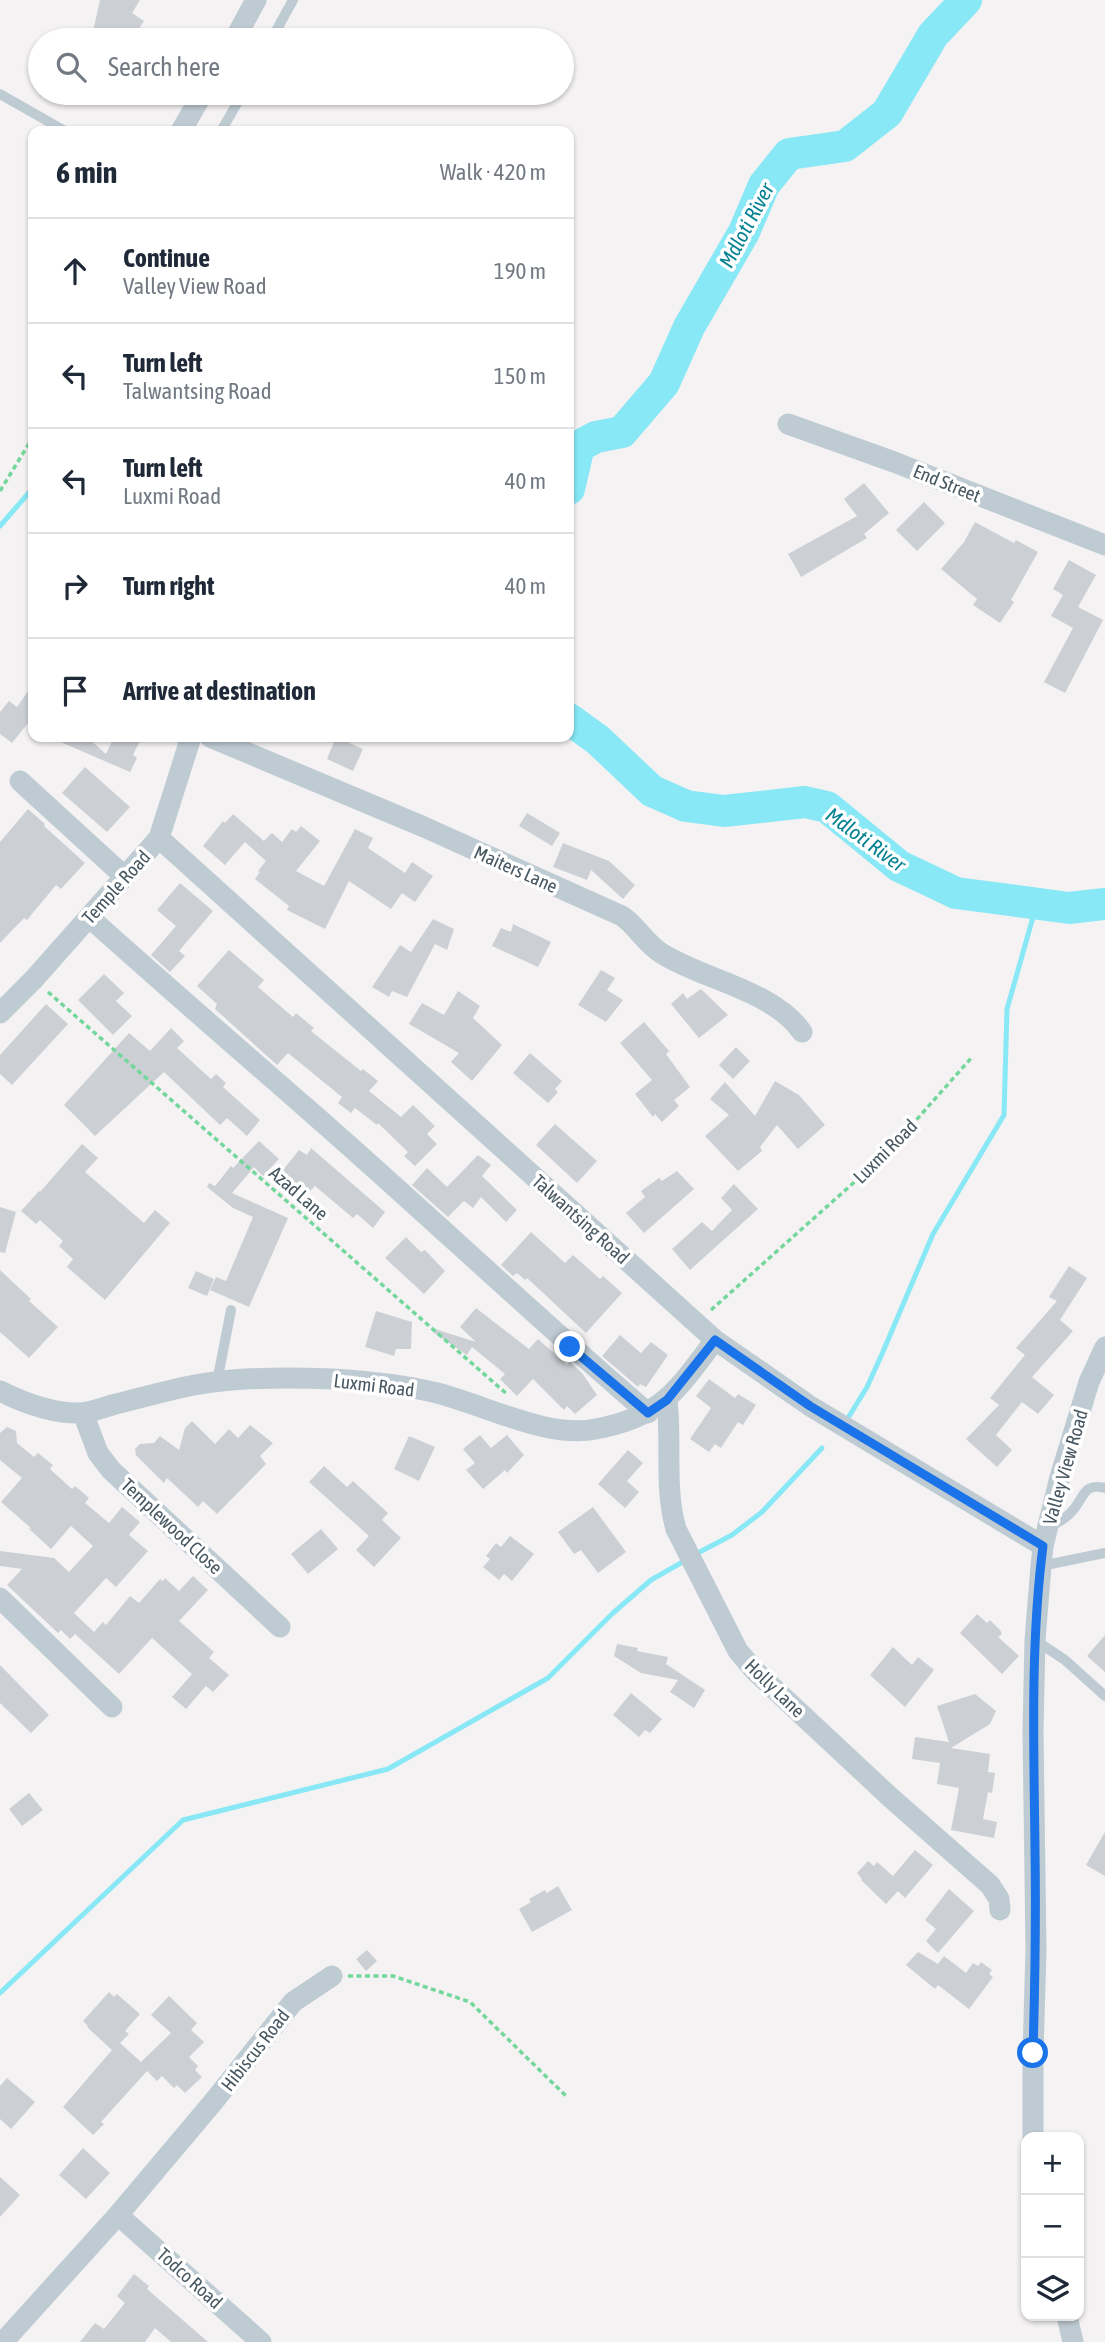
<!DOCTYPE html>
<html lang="en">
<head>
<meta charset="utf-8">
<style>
  body { margin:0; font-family:"Asap Condensed",sans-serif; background:#f2f2f3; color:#1f2937 }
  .controls { position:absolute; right:21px; bottom:21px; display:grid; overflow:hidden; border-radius:14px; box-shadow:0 2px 5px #0004 }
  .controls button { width:63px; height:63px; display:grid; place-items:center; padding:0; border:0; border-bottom:2px solid #e0e1e3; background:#fff; color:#1f2937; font:35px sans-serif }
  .stop { position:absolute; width:21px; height:21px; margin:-16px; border:5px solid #1a73e8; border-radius:50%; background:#fff }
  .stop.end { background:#1a73e8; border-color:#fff; box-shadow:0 2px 7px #0008 }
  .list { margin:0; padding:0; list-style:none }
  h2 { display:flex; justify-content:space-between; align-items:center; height:91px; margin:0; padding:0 28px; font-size:30px }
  h2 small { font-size:23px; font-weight:400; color:#747a83 }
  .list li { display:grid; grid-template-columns:46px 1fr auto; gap:21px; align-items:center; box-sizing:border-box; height:105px; padding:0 28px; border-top:2px solid #e0e1e3 }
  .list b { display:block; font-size:26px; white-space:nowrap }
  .list p { margin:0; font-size:23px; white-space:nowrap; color:#747a83 }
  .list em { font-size:23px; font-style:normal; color:#747a83 }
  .icon { flex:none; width:38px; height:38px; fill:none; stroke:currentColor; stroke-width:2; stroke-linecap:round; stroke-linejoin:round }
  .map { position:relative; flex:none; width:1105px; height:2342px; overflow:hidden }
  .search { position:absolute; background:#fff; box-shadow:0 2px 5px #0004; left:28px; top:28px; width:546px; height:77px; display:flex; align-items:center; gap:18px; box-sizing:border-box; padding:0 24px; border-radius:38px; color:#747a83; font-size:26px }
  .panel { position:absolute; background:#fff; box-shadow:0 2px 5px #0004; left:28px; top:126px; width:546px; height:616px; border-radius:14px }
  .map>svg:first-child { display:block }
</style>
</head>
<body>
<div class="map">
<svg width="1105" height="2342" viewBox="0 0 1105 2342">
  <rect width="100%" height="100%" fill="#f5f2f3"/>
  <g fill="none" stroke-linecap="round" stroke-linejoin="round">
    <!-- stream -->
    <path stroke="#88e8f5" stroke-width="5" d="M 569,468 L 573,469
      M 0,526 L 33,488
      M 848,1418 L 867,1387 L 882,1354 L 933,1234 L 1004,1115 L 1007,1009 L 1037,903
      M 694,1555 L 732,1535 L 762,1512 L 822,1448
      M 0,1993 L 183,1820 L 388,1769 L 548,1678 L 613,1613 L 651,1580 L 686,1560"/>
    <!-- river -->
    <path stroke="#88e8f5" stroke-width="32" d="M 569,489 L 579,446 L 596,437 L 622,432 L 664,383 L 689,327 L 744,232 L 764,185 L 789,154 L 845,146 L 887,113 L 933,35 L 966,0
      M 569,719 L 598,740 L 652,791 L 686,806 L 724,811 L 805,802 L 827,807 L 899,866 L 956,893 L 1069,908 L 1105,904"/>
  </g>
  <!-- building -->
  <path fill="#ccd0d5" d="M 100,0 L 140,0 L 132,13 L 144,21 L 131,40 L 91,40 Z
    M 864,483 L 889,513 L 864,534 L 867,538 L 801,577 L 788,554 L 857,516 L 844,499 Z
    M 924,502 L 945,523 L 917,551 L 896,530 Z
    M 975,522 L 1014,543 L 1016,540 L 1038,552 L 1011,600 L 1014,602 L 1000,623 L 973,605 L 977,599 L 941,569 L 964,542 Z
    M 1069,560 L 1096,575 L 1078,607 L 1103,620 L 1065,693 L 1044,682 L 1073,628 L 1051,616 L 1063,595 L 1053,589 Z
    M 33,684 L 33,717 L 12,743 L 0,734 L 0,712 L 9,701 L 17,707 Z
    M 49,737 L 87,737 L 106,754 L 114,737 L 142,737 L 133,755 L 137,758 L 130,772 Z
    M 336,737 L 363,749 L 353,771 L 327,759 Z
    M 85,767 L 130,807 L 107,832 L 62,793 Z
    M 28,809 L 45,824 L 44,826 L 85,863 L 61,889 L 56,885 L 27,920 L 24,918 L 0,943 L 0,842 Z
    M 527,813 L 560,833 L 552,846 L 519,826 Z
    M 233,814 L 264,841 L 272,833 L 282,842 L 292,829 L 296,832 L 301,826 L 320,841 L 296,871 L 324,886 L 355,829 L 373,838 L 368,848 L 405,873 L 412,862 L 433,876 L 415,902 L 402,893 L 391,909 L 349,881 L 325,929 L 287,910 L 289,906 L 255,879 L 260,872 L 258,871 L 266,861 L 245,842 L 225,865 L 203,846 L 223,821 L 225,823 Z
    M 563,843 L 609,861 L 635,885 L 623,899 L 591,870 L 587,880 L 553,867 Z
    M 180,883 L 213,911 L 179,951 L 185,956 L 170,972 L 151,955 L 176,926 L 157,910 Z
    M 433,919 L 454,929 L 447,950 L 435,944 L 407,997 L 392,991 L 389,997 L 372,987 L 400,945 L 411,952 Z
    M 513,924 L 551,942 L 538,967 L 492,946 L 501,928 L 511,932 Z
    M 229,950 L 264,980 L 258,987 L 293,1017 L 296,1013 L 314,1028 L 311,1031 L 361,1071 L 363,1069 L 378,1081 L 369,1091 L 401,1117 L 413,1105 L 435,1126 L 427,1134 L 437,1144 L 415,1166 L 404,1156 L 408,1152 L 378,1123 L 377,1125 L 355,1108 L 351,1113 L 338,1103 L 342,1097 L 288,1053 L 277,1065 L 215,1009 L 217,1004 L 197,986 Z
    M 601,970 L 615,978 L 607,990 L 623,1000 L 606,1022 L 578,1005 Z
    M 104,974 L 124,993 L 116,1001 L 132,1016 L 113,1035 L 78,1000 Z
    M 701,989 L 728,1015 L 699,1038 L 671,1004 L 683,993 L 687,999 Z
    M 458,991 L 480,1006 L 473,1018 L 502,1045 L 472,1081 L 451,1062 L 459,1053 L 409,1024 L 422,1003 L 444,1015 Z
    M 46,1004 L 68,1024 L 12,1085 L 0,1074 L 0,1055 Z
    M 644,1022 L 669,1051 L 666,1054 L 690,1087 L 674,1100 L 679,1106 L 662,1122 L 655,1114 L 653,1117 L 635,1094 L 652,1080 L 620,1043 Z
    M 171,1028 L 184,1041 L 177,1048 L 211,1079 L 216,1074 L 226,1083 L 223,1087 L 260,1120 L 247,1136 L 227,1118 L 220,1125 L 164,1072 L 95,1136 L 64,1105 L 129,1033 L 150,1051 Z
    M 736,1047 L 750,1061 L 733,1079 L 719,1065 Z
    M 530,1053 L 562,1081 L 555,1089 L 558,1092 L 548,1103 L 513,1073 Z
    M 775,1081 L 799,1095 L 825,1125 L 798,1149 L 777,1125 L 760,1147 L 762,1151 L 738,1171 L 705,1136 L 729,1115 L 710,1099 L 725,1082 L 755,1116 Z
    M 555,1124 L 597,1161 L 577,1183 L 536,1145 Z
    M 259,1141 L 279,1159 L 263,1176 L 254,1167 L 232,1193 L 288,1218 L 249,1307 L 210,1290 L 216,1277 L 226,1281 L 253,1217 L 233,1208 L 207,1187 L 209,1183 L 215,1186 L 231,1166 L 233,1168 Z
    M 82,1144 L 98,1158 L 85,1172 L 144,1223 L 155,1210 L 170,1223 L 105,1300 L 67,1267 L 73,1259 L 59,1246 L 63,1241 L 40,1220 L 36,1224 L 21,1211 L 39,1191 L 40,1192 Z
    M 311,1148 L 385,1212 L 373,1228 L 357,1214 L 353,1218 L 315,1186 L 303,1198 L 279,1175 L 299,1150 L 307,1155 Z
    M 478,1155 L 491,1165 L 482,1176 L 517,1210 L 506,1222 L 481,1197 L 473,1208 L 464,1201 L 448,1217 L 412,1185 L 427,1168 L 447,1187 Z
    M 677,1171 L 694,1189 L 644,1233 L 626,1213 L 645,1197 L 641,1191 L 659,1178 L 662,1181 Z
    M 734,1184 L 758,1209 L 690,1270 L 672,1249 L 702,1222 L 712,1231 L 732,1210 L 721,1198 Z
    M 0,1207 L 16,1212 L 5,1253 L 0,1252 Z
    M 531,1232 L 565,1263 L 573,1255 L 600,1279 L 603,1276 L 622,1293 L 586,1333 L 527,1278 L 525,1280 L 517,1273 L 513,1276 L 501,1265 Z
    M 406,1237 L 421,1252 L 425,1250 L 445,1271 L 424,1294 L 385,1258 Z
    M 1069,1266 L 1087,1278 L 1060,1320 L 1073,1331 L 1032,1377 L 1054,1395 L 1038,1414 L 1022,1402 L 996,1435 L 1012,1450 L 997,1467 L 966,1439 L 999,1405 L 990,1398 L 1025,1355 L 1016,1348 L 1057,1301 L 1049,1297 Z
    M 0,1270 L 31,1299 L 29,1301 L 58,1327 L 29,1358 L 0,1332 Z
    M 196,1271 L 214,1279 L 207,1296 L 188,1288 Z
    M 476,1308 L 529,1349 L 538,1339 L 567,1365 L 570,1362 L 582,1373 L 597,1395 L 575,1414 L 567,1406 L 564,1410 L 533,1379 L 517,1396 L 500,1379 L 505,1374 L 472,1347 L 467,1355 L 434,1333 L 435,1329 L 476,1342 L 460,1327 Z
    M 376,1311 L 412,1322 L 411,1349 L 396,1349 L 394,1356 L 365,1347 Z
    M 620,1335 L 641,1353 L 651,1342 L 668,1355 L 646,1387 L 640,1384 L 638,1387 L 602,1356 Z
    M 709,1379 L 735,1398 L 738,1394 L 756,1405 L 743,1425 L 738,1422 L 721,1448 L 715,1444 L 709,1452 L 690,1439 L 711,1408 L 696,1396 Z
    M 192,1421 L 215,1444 L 229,1429 L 238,1438 L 250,1425 L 273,1443 L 260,1456 L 266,1464 L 217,1514 L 203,1501 L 198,1507 L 167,1478 L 164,1483 L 136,1455 L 135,1449 L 140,1444 L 154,1443 L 160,1436 L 179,1450 L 185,1428 Z
    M 7,1427 L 16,1431 L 17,1443 L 34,1457 L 38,1453 L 53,1465 L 50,1469 L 72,1489 L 75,1486 L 89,1498 L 85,1503 L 109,1523 L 122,1507 L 140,1522 L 129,1535 L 148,1551 L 116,1587 L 106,1578 L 74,1613 L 94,1632 L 103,1622 L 106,1625 L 130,1596 L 139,1603 L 160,1579 L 163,1581 L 165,1578 L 179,1591 L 193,1576 L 208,1590 L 179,1621 L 214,1652 L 209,1658 L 229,1675 L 213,1692 L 206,1686 L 186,1709 L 172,1697 L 192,1674 L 152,1638 L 119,1674 L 75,1634 L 70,1639 L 61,1630 L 58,1633 L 7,1585 L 22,1569 L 0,1566 L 0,1551 L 54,1558 L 69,1572 L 93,1546 L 71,1526 L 51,1549 L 28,1528 L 32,1529 L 1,1502 L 22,1478 L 0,1460 L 0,1433 Z
    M 480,1435 L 491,1448 L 507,1435 L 524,1455 L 507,1473 L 505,1470 L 483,1489 L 466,1470 L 475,1463 L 463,1449 Z
    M 409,1436 L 435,1447 L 419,1481 L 394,1469 Z
    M 628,1450 L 643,1463 L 627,1481 L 639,1492 L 625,1508 L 598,1484 Z
    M 324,1466 L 347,1487 L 353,1481 L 388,1513 L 382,1520 L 401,1538 L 374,1567 L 356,1550 L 369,1536 L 309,1482 Z
    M 593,1507 L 626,1552 L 598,1573 L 581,1550 L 574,1554 L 558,1532 Z
    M 321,1529 L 338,1549 L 308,1574 L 291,1554 Z
    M 510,1536 L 534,1554 L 512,1581 L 504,1574 L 499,1580 L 483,1567 L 490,1559 L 486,1556 L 496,1543 L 501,1547 Z
    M 977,1614 L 987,1623 L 990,1620 L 1000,1630 L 1002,1634 L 998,1637 L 1019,1656 L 1002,1674 L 960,1633 Z
    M 1105,1635 L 1105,1672 L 1087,1656 Z
    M 617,1644 L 638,1648 L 637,1651 L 668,1657 L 666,1664 L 705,1690 L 694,1708 L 670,1692 L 678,1680 L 641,1673 L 614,1656 Z
    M 893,1647 L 912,1665 L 918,1657 L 934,1670 L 905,1707 L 870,1675 Z
    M 0,1665 L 49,1715 L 31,1733 L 0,1703 Z
    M 631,1693 L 662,1719 L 650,1733 L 645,1730 L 639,1737 L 613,1715 Z
    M 975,1694 L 996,1711 L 990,1724 L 951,1748 L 990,1754 L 988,1772 L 995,1773 L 992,1793 L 988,1792 L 983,1819 L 997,1822 L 994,1838 L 951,1830 L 959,1788 L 937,1784 L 940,1763 L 912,1759 L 915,1737 L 949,1742 L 937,1706 Z
    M 29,1793 L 43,1810 L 22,1826 L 9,1809 Z
    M 1105,1832 L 1105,1876 L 1086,1865 Z
    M 915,1850 L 933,1865 L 905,1898 L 898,1891 L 886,1904 L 861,1880 L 862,1879 L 857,1873 L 868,1861 L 874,1866 L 877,1862 L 893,1876 Z
    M 558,1886 L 572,1910 L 532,1932 L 519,1909 L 531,1902 L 529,1899 L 545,1890 L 547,1893 Z
    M 949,1889 L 974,1911 L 938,1953 L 926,1941 L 936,1929 L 925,1920 Z
    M 367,1950 L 377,1961 L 366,1971 L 356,1959 Z
    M 918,1952 L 938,1964 L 944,1956 L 966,1973 L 973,1963 L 978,1966 L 981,1962 L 992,1970 L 989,1974 L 993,1977 L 969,2009 L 938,1985 L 935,1989 L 906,1965 Z
    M 109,1992 L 114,1997 L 117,1994 L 140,2014 L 125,2031 L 129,2034 L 120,2043 L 141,2062 L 171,2033 L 151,2015 L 169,1996 L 197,2023 L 191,2030 L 204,2042 L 189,2057 L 198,2066 L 195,2070 L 202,2077 L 185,2093 L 177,2085 L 174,2088 L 162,2076 L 157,2081 L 147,2071 L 101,2122 L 104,2124 L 93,2135 L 63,2107 L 112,2050 L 87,2027 L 88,2026 L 83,2021 Z
    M 7,2078 L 35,2102 L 11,2129 L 0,2119 L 0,2086 Z
    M 83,2148 L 110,2173 L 86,2199 L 59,2175 Z
    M 0,2177 L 20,2195 L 0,2217 Z
    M 134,2274 L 149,2286 L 147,2289 L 208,2342 L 171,2342 L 155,2328 L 145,2342 L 80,2342 L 95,2323 L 104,2329 L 125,2303 L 117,2296 Z"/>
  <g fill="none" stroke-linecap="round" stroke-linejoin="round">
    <!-- path -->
    <path stroke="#73d79c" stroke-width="3.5" stroke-dasharray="5 3.5" stroke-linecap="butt" d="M 0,491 L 33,437
      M 48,992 L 508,1395
      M 711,1310 L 887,1153 L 973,1056
      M 348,1976 L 393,1976 L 470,2002 L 566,2096"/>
    <!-- service -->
    <path stroke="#bfcbd3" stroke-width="10" d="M 271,40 L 293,0
      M 0,94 L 65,131
      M 221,131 L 243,93
      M 217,1382 L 231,1310
      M 1050,1527 C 1059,1522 1068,1517 1074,1509 C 1085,1495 1084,1483 1105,1488
      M 1041,1566 L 1105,1553
      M 1035,1640 L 1065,1660 L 1105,1696"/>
    <!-- minor -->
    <path stroke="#bfcbd3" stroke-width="21" d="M 234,40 L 256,0
      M 181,131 L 203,93
      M 788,424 L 894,462 L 1105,545
      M 210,737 L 424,827 L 622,916 C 637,926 645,943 661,953 C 703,980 773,990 802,1032
      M 20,781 L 125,877
      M 159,838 L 715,1340 L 810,1406 L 1043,1546
      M 89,917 C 160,981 232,1043 304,1106 C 420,1207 531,1313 648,1413
      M 0,1013 L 34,979 L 159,838 L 191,737
      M 0,1391 C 24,1403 54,1414 81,1413 C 91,1412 103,1408 112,1405 C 141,1398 171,1389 200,1384 C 243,1377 288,1377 332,1379 C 367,1381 404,1385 437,1393 C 485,1405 548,1439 596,1429 C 662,1417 677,1390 715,1340
      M 667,1400 C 672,1443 664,1487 676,1529 L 738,1651 L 755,1671 L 890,1797 L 990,1885 L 999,1899 L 1000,1910
      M 83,1413 L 98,1453 L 111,1470 L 280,1627
      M 0,1598 L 112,1707
      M 1033,2137 L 1033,2053 L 1036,1950 L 1033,1731 L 1035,1640 L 1041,1566 L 1043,1546 L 1060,1477 L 1089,1382 L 1105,1347
      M 118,2215 L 261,2342
      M 1067,2316 L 1073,2342
      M 3,2342 L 118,2215 L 214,2101 L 293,2002 L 332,1976"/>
  </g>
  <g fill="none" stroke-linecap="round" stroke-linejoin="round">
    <!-- route -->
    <path stroke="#1a73e8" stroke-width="9" d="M 570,1347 L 648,1413 L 667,1400 L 715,1340 L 810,1406 L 1043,1546 C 1030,1647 1034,1749 1035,1850 C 1036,1918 1035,1985 1033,2053"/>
  </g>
  <g text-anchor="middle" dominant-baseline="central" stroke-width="7" stroke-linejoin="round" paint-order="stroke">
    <!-- street labels -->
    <g font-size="19" fill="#485862" stroke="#fff">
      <text transform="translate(947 483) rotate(22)">End Street</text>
      <text transform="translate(516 869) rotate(24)">Maiters Lane</text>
      <text transform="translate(116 887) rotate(-48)">Temple Road</text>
      <text transform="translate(885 1151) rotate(-45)">Luxmi Road</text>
      <text transform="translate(299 1193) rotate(41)">Azad Lane</text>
      <text transform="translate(581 1219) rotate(42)">Talwantsing Road</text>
      <text transform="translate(374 1385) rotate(7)">Luxmi Road</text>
      <text transform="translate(1065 1467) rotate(-74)">Valley View Road</text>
      <text transform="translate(172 1526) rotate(43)">Templewood Close</text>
      <text transform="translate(775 1688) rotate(44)">Holly Lane</text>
      <text transform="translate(255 2050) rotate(-52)">Hibiscus Road</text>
      <text transform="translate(190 2278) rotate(42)">Todco Road</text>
    </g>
    <!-- water labels -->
    <g font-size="21" font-style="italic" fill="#048292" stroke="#fff">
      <text transform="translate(746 225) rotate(-62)">Mdloti River</text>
      <text transform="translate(866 839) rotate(36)">Mdloti River</text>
    </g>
  </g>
</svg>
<div class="controls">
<button>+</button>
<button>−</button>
<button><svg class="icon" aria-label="layers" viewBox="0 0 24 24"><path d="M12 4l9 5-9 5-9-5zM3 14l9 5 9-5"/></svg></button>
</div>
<div class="stop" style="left:1033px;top:2053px"></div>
<div class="stop end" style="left:570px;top:1347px"></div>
<div class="search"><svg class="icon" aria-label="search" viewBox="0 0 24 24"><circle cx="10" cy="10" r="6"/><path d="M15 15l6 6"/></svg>Search here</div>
<section class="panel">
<h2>6 min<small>Walk · 420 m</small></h2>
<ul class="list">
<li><svg class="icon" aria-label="ahead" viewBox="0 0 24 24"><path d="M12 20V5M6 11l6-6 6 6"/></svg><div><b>Continue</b><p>Valley View Road</p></div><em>190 m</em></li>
<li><svg class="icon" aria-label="left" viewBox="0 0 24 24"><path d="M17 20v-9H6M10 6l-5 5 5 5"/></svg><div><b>Turn left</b><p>Talwantsing Road</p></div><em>150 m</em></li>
<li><svg class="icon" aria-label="left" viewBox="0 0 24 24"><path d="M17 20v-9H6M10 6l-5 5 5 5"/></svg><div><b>Turn left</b><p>Luxmi Road</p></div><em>40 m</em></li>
<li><svg class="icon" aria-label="right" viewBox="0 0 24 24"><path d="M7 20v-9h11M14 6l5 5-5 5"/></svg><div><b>Turn right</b></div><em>40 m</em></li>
<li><svg class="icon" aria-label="arrive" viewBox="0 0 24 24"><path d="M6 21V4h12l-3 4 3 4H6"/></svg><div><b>Arrive at destination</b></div></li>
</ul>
</section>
</div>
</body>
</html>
